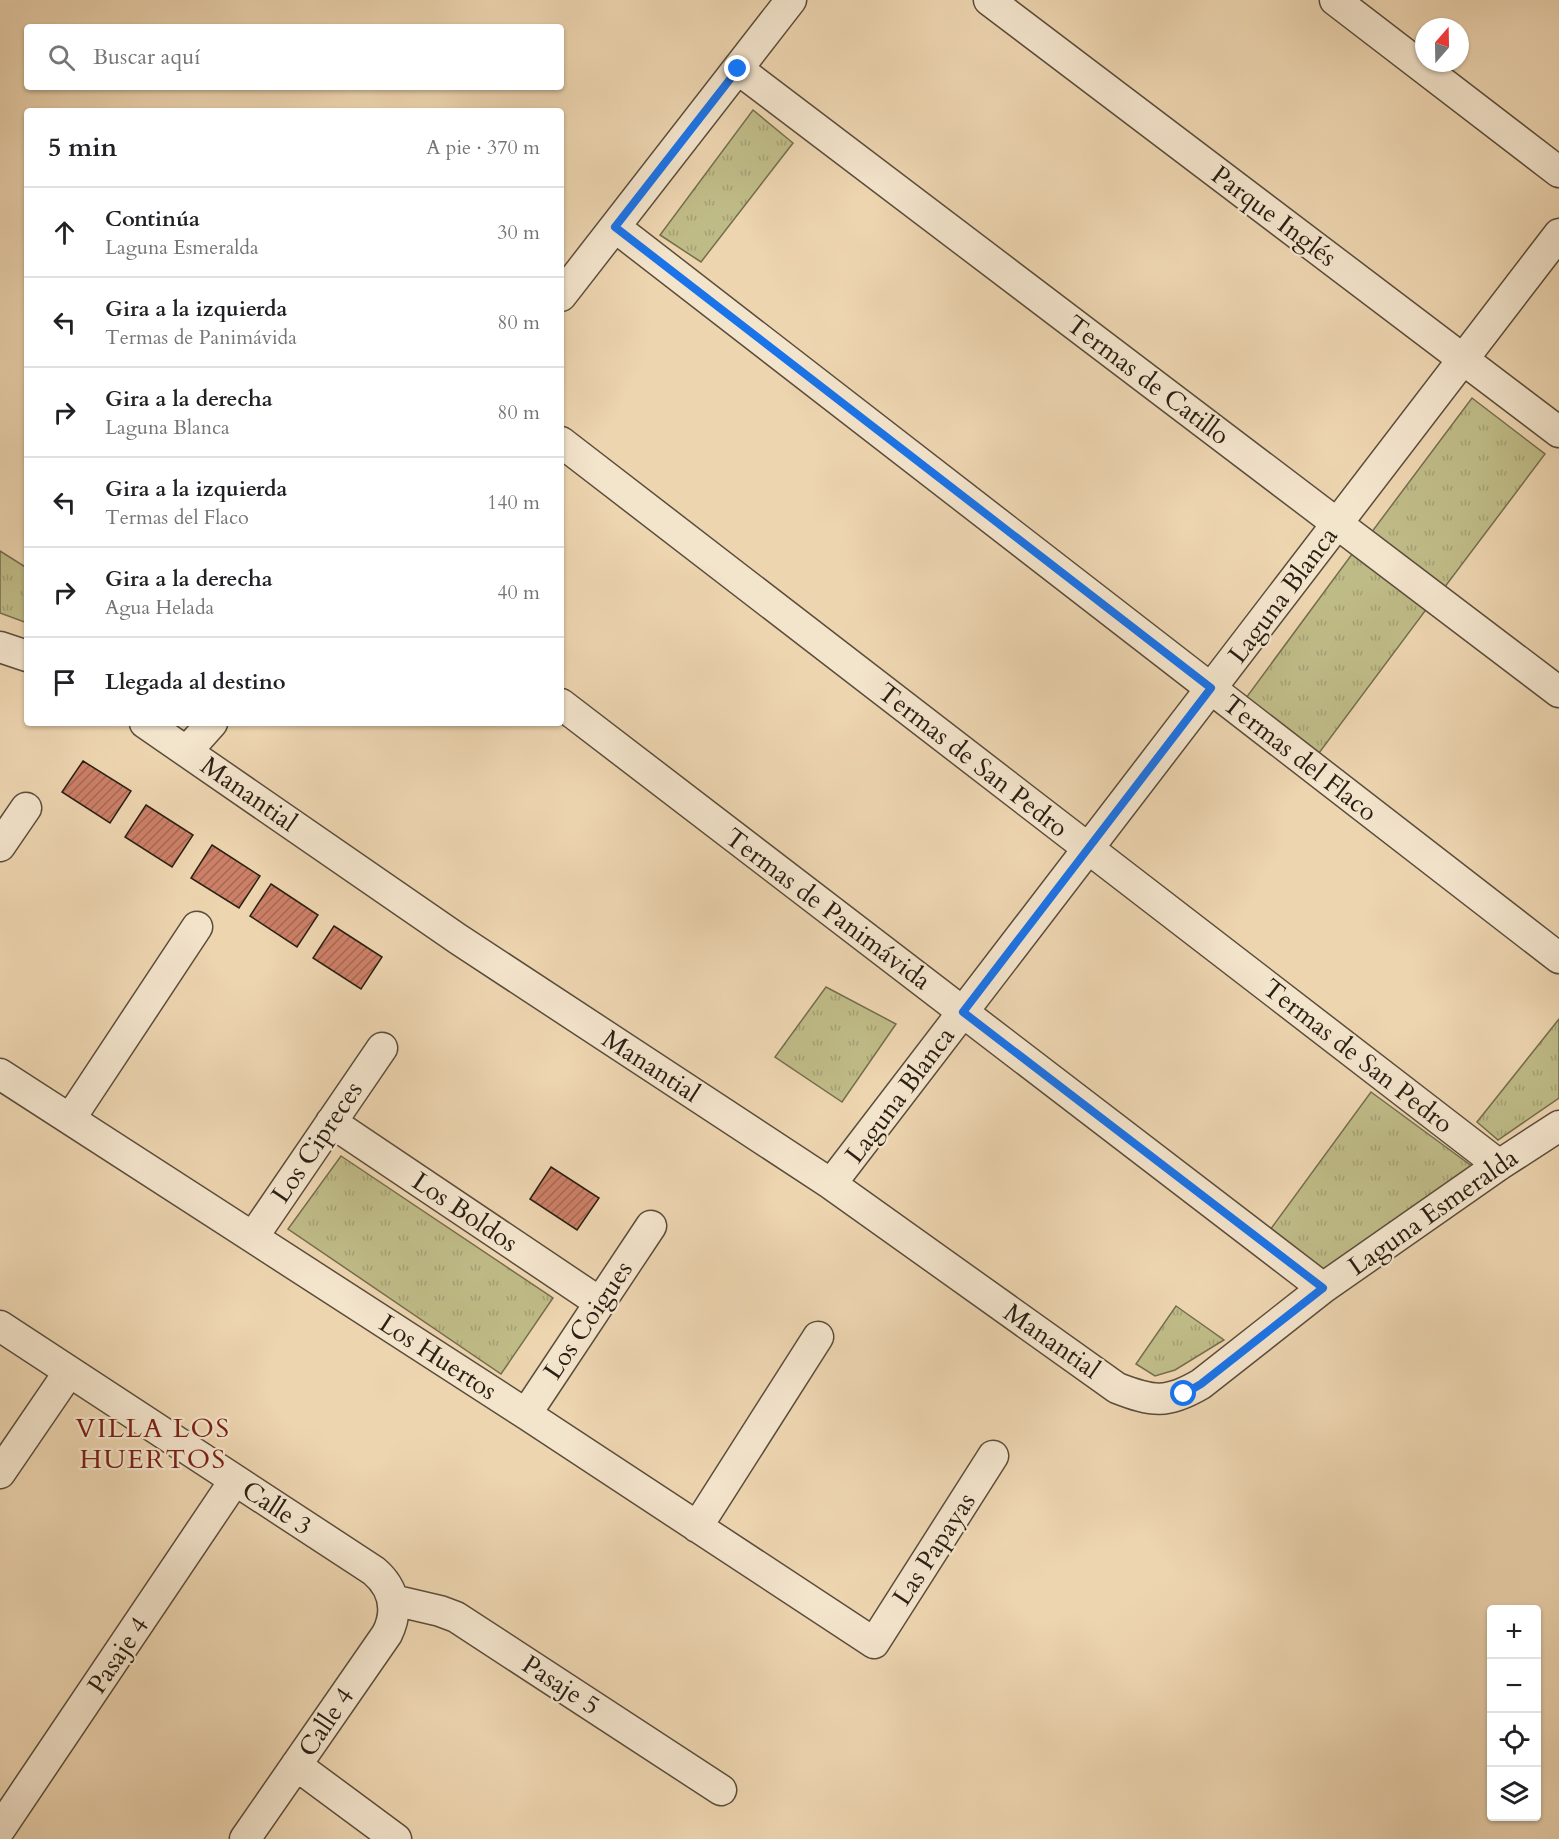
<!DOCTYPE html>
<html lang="es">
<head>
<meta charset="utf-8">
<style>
  body { margin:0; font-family:Cardo,serif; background:#f6f6f6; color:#202124 }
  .controls { position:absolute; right:18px; bottom:18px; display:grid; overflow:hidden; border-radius:6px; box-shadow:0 2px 4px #0004 }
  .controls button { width:54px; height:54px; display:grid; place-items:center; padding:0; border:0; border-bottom:2px solid #e0e0e0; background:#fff; color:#202124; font:30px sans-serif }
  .compass { position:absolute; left:1415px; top:18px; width:54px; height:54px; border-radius:50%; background:#fff; box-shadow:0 2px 4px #0004; rotate:20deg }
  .stop { position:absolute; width:18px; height:18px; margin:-14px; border:4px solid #1a73e8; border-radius:50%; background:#fff }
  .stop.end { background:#1a73e8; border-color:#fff; box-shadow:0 2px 6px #0008 }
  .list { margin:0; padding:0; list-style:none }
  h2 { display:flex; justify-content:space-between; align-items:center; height:78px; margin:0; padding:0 24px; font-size:26px }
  h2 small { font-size:20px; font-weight:400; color:#757577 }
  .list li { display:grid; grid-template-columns:39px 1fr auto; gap:18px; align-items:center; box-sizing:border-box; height:90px; padding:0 24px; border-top:2px solid #e0e0e0 }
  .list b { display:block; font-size:22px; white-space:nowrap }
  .list p { margin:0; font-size:20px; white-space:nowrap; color:#757577 }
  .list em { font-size:20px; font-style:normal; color:#757577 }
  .icon { flex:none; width:33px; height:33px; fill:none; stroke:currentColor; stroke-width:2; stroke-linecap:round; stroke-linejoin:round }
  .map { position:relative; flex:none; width:1559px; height:1839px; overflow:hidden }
  .search { position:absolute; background:#fff; box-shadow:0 2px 4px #0004; left:24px; top:24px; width:540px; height:66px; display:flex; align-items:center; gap:15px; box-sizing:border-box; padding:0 21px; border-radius:6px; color:#757577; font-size:22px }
  .panel { position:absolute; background:#fff; box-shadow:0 2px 4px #0004; left:24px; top:108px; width:540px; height:618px; border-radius:6px }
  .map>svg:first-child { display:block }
</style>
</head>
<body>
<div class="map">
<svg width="1559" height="1839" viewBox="0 0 1559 1839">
  <defs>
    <pattern id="grass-tufts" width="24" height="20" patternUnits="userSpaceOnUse" patternTransform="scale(1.5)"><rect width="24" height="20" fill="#bfbb87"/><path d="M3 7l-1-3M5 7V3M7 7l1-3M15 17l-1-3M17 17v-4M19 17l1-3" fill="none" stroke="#a4a074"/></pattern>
    <pattern id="building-hatch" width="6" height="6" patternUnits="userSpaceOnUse" patternTransform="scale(1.5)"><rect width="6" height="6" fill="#cc8067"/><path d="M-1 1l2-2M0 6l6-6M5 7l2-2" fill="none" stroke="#a66854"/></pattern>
  </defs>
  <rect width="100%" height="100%" fill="#edd5b0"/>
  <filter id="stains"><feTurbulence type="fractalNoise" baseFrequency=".00333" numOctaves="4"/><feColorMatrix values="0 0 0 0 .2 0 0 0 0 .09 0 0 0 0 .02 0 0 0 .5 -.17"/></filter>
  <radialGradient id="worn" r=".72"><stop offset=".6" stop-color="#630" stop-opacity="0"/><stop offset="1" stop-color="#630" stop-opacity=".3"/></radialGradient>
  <!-- grass -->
  <path fill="url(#grass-tufts)" stroke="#746e4e" stroke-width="1.5" d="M 753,110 L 793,143 L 701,262 L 660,235 Z
    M 1472,398 L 1545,454 L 1438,596 L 1365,541 Z
    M 1358,546 L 1431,603 L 1316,757 L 1243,702 Z
    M 0,551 L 27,568 L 27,623 L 0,613 Z
    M 826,987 L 896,1024 L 842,1102 L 775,1057 Z
    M 1559,1019 L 1559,1098 L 1498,1140 L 1477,1122 Z
    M 1371,1092 L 1473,1167 L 1319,1273 L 1267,1234 Z
    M 341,1156 L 553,1298 L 501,1374 L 288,1229 Z
    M 1176,1306 L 1224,1340 L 1175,1370 L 1155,1376 L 1136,1364 Z"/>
  <!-- building -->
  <path fill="url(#building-hatch)" stroke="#2a2014" stroke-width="1.5" d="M 83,761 L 131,791 L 110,823 L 62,792 Z
    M 146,805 L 193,835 L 172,867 L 125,837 Z
    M 212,845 L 260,876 L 239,908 L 191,878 Z
    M 271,884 L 318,915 L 297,947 L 250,916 Z
    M 334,926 L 382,957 L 361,989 L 313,958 Z
    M 551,1167 L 599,1198 L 577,1230 L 530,1199 Z"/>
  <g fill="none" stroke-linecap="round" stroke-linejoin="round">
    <!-- minor casing -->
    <g stroke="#5b4d3b" stroke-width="33">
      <path id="minor" d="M 989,0 L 1559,432
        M 1335,0 L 1559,172
        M 738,69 L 1559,692
        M 615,227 L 1559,958
        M 561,296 L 791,0
        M 561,442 L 1499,1165
        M 0,647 L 27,656
        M 561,704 L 1323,1288
        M 145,723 L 458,939 L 831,1184 L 1117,1388 C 1153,1402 1167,1404 1201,1384 L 1323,1288 L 1499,1165 L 1559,1126
        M 187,751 L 212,723
        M 0,846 L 26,808
        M 0,1074 L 526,1414 L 874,1643 L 993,1456
        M 70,1119 L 197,927
        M 331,1122 L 599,1302
        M 831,1184 L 1559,234
        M 253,1237 L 382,1048
        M 0,1326 L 374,1571 C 394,1588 399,1610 387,1634 L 245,1839
        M 526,1414 L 651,1226
        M 0,1473 L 69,1372
        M 697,1527 L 818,1337
        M 393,1600 L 440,1611 L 456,1617 L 721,1790
        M 296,1765 L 396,1839
        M 0,1829 L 235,1480"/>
    </g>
    <!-- minor -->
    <use href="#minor" stroke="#f3e4cc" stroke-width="30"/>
  </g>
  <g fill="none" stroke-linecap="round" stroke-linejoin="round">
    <!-- route -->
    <path stroke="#1a73e8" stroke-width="8" d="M 738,69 L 615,227 L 1211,688 L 963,1012 L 1323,1288 L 1201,1384 L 1184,1394"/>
  </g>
  <g text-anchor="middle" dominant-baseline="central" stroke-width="4.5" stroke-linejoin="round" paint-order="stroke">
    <!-- street labels -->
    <g font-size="26" fill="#2a2014" stroke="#f3e4cc">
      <text transform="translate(1274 216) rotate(37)">Parque Inglés</text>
      <text transform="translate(1148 380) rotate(37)">Termas de Catillo</text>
      <text transform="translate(1283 595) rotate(-53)">Laguna Blanca</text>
      <text transform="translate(1300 758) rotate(38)">Termas del Flaco</text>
      <text transform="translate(973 760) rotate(38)">Termas de San Pedro</text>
      <text transform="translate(249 794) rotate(35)">Manantial</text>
      <text transform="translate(828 909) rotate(37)">Termas de Panimávida</text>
      <text transform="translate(1358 1056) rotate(38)">Termas de San Pedro</text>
      <text transform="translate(651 1066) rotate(33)">Manantial</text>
      <text transform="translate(900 1095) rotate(-53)">Laguna Blanca</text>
      <text transform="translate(317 1142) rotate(-56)">Los Cipreces</text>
      <text transform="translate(465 1212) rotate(34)">Los Boldos</text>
      <text transform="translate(1433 1212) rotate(-35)">Laguna Esmeralda</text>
      <text transform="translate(588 1320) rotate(-56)">Los Coigues</text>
      <text transform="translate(1052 1341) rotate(35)">Manantial</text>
      <text transform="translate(438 1357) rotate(33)">Los Huertos</text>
      <text transform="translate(277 1508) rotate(33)">Calle 3</text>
      <text transform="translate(934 1549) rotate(-57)">Las Papayas</text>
      <text transform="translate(118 1655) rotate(-56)">Pasaje 4</text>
      <text transform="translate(561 1685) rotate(33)">Pasaje 5</text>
      <text transform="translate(326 1722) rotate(-56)">Calle 4</text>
    </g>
    <!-- neighbourhood labels -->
    <g font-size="27" letter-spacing="1.5" fill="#7a1f14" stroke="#f3e4cc">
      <text x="153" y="1428">VILLA LOS<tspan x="153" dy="31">HUERTOS</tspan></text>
    </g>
  </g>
  <rect width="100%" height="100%" filter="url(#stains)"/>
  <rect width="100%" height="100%" fill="url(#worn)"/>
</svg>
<div class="controls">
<button>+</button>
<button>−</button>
<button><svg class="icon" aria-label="locate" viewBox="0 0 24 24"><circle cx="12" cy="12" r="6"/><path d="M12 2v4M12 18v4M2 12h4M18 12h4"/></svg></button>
<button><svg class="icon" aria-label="layers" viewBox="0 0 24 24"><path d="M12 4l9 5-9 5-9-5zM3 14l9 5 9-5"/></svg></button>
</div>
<svg class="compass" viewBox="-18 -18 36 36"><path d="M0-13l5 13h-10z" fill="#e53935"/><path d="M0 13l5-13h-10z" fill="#757577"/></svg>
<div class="stop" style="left:1184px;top:1394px"></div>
<div class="stop end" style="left:738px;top:69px"></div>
<div class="search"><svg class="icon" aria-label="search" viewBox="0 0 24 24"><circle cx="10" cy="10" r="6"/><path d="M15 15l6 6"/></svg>Buscar aquí</div>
<section class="panel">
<h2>5 min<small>A pie · 370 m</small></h2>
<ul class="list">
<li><svg class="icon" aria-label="ahead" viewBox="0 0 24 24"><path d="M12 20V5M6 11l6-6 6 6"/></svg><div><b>Continúa</b><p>Laguna Esmeralda</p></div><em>30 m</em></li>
<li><svg class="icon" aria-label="left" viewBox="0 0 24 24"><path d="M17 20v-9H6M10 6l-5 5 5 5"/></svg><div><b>Gira a la izquierda</b><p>Termas de Panimávida</p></div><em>80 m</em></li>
<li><svg class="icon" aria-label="right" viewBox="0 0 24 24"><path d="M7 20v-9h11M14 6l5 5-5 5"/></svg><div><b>Gira a la derecha</b><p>Laguna Blanca</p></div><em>80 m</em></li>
<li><svg class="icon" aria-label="left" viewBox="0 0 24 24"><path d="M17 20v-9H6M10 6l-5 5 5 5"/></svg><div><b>Gira a la izquierda</b><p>Termas del Flaco</p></div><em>140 m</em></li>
<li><svg class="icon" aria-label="right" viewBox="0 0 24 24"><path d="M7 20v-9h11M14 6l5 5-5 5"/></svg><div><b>Gira a la derecha</b><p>Agua Helada</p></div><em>40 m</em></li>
<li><svg class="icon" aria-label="arrive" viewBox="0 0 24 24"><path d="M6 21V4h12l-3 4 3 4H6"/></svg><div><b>Llegada al destino</b></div></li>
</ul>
</section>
</div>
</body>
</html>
